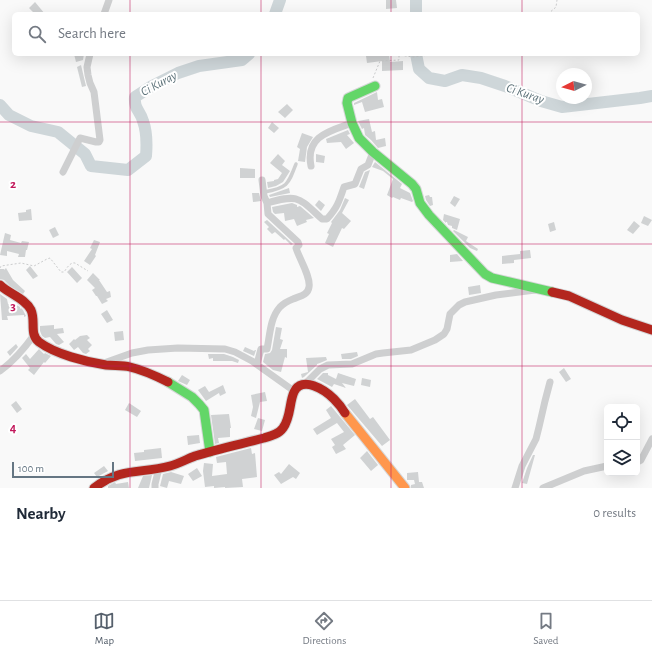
<!DOCTYPE html>
<html lang="en">
<head>
<meta charset="utf-8">
<style>
  body { margin:0; font-family:"Alegreya Sans",sans-serif; background:#f6f6f7; color:#1f2937 }
  .controls { position:absolute; right:12px; bottom:12px; display:grid; overflow:hidden; border-radius:6px; box-shadow:0 4px 16px #0002 }
  .controls button { width:36px; height:36px; display:grid; place-items:center; padding:0; border:0; border-bottom:1px solid #e0e1e3; background:#fff; color:#1f2937; font:20px sans-serif }
  .compass { position:absolute; left:556px; top:68px; width:36px; height:36px; border-radius:50%; background:#fff; box-shadow:0 4px 16px #0002; rotate:264deg }
  .scale { position:absolute; left:12px; bottom:10px; width:102px; box-sizing:border-box; padding-left:4px; border:2px solid #657683; border-top:0; font-size:11px; line-height:14px; white-space:nowrap; color:#657683; -webkit-text-stroke:3px #fff; paint-order:stroke }
  .list { margin:0; padding:0; list-style:none }
  h2 { display:flex; justify-content:space-between; align-items:center; height:52px; margin:0; padding:0 16px; font-size:17px }
  h2 small { font-size:13px; font-weight:400; color:#747a83 }
  .icon { flex:none; width:22px; height:22px; fill:none; stroke:currentColor; stroke-width:2; stroke-linecap:round; stroke-linejoin:round }
  .map { position:relative; flex:none; width:652px; height:488px; overflow:hidden }
  .search { position:absolute; background:#fff; box-shadow:0 4px 16px #0002; left:12px; right:12px; top:12px; height:44px; display:flex; align-items:center; gap:10px; box-sizing:border-box; padding:0 14px; border-radius:6px; color:#747a83; font-size:15px }
  .sheet { height:112px; background:#fff }
  nav { display:flex; justify-content:space-around; align-items:center; box-sizing:border-box; height:56px; border-top:1px solid #e0e1e3; background:#fff; font-size:11px; color:#747a83 }
  nav a { display:grid; justify-items:center; gap:2px }
  nav .on { color:#56606c }
  .map>svg:first-child { display:block }
</style>
</head>
<body>
<div class="map">
<svg width="652" height="488" viewBox="0 0 652 488">
  <rect width="100%" height="100%" fill="#f9f9f9"/>
  <g fill="none" stroke-linecap="round" stroke-linejoin="round">
    <!-- river -->
    <path stroke="#ced6d9" stroke-width="12" d="M 416,0 L 416,14
      M 275,14 L 280,0
      M 416,54 L 419,69 L 429,78 L 445,81 L 462,75 L 481,78 L 505,86 L 541,101 L 562,107 L 640,98 L 652,96
      M 0,105 L 9,115 L 31,126 L 58,132 L 85,154 L 91,166 L 128,170 L 146,156 C 147,144 147,132 143,121 C 140,110 134,110 135,97 L 152,86 L 178,73 L 199,66 L 242,60 L 249,54"/>
  </g>
  <!-- building -->
  <path fill="#d0d2d3" d="M 386,0 L 396,0 L 397,8 L 386,9 Z
    M 35,2 L 45,14 L 35,14 L 29,8 Z
    M 74,54 L 84,54 L 83,60 L 76,62 Z
    M 379,54 L 389,54 L 390,62 L 403,61 L 403,70 L 382,71 L 382,61 L 367,63 L 366,56 Z
    M 81,65 L 86,86 L 82,87 L 77,67 Z
    M 377,92 L 378,100 L 382,99 L 384,107 L 365,112 L 362,102 L 354,105 L 354,103 Z
    M 287,104 L 293,110 L 285,118 L 278,112 Z
    M 369,119 L 372,132 L 375,131 L 376,140 L 385,138 L 386,146 L 378,148 L 371,140 L 365,135 L 364,128 L 362,129 L 358,121 Z
    M 272,122 L 279,128 L 274,133 L 268,128 Z
    M 348,130 L 350,134 L 347,135 L 354,143 L 346,149 L 341,142 L 327,143 L 326,139 Z
    M 302,133 L 313,137 L 307,147 L 305,162 L 298,161 L 300,149 L 297,147 Z
    M 278,154 L 285,161 L 282,165 L 290,171 L 283,182 L 276,186 L 268,188 L 267,182 L 274,181 L 274,180 L 278,179 L 282,173 L 270,163 Z
    M 316,154 L 325,156 L 324,163 L 316,162 Z
    M 375,162 L 402,184 L 400,188 L 410,193 L 413,201 L 412,202 L 401,198 L 400,200 L 393,197 L 392,198 L 387,195 L 393,179 L 383,171 L 372,167 Z
    M 240,168 L 255,169 L 255,178 L 240,178 Z
    M 370,170 L 364,189 L 359,187 L 365,172 Z
    M 289,188 L 290,193 L 270,197 L 269,195 Z
    M 252,193 L 259,193 L 261,201 L 253,202 Z
    M 429,195 L 430,197 L 432,197 L 433,205 L 430,206 L 426,200 L 425,196 Z
    M 454,196 L 460,199 L 455,207 L 450,203 Z
    M 345,198 L 349,200 L 342,213 L 351,221 L 344,229 L 342,228 L 333,247 L 325,243 L 329,234 L 327,233 L 332,223 L 331,222 L 340,210 Z
    M 319,200 L 325,205 L 321,211 L 315,205 Z
    M 292,203 L 297,205 L 297,207 L 300,206 L 314,218 L 306,220 L 307,222 L 297,226 L 294,219 L 285,221 L 284,213 L 275,214 L 273,212 L 272,207 Z
    M 31,209 L 32,220 L 19,221 L 18,213 L 26,212 L 26,210 Z
    M 444,214 L 460,219 L 457,230 L 452,228 L 452,226 L 448,225 L 447,222 L 446,222 L 446,223 L 443,220 Z
    M 644,216 L 652,220 L 648,226 L 641,223 Z
    M 267,220 L 293,244 L 291,245 L 285,239 L 284,240 L 275,232 L 272,234 L 267,229 L 269,227 L 264,222 Z
    M 634,221 L 640,226 L 633,234 L 627,230 Z
    M 554,222 L 556,230 L 550,232 L 548,224 Z
    M 55,227 L 59,235 L 53,238 L 49,230 Z
    M 454,230 L 468,237 L 466,241 L 478,249 L 477,251 L 470,248 L 453,231 Z
    M 5,233 L 11,235 L 10,240 L 21,243 L 22,241 L 29,242 L 27,250 L 26,250 L 25,257 L 18,257 L 19,254 L 7,251 L 7,256 L 0,255 Z
    M 94,240 L 100,242 L 95,255 L 96,256 L 90,265 L 84,261 L 92,249 L 90,248 Z
    M 530,250 L 531,258 L 514,260 L 514,263 L 502,264 L 502,256 L 520,254 L 520,251 Z
    M 457,254 L 463,261 L 450,262 L 450,255 Z
    M 30,266 L 38,276 L 33,279 L 26,270 Z
    M 72,267 L 82,278 L 77,283 L 67,272 Z
    M 6,268 L 13,280 L 25,291 L 23,294 L 10,286 L 4,280 L 0,279 L 0,269 L 4,269 L 4,270 Z
    M 93,273 L 100,280 L 99,280 L 107,292 L 110,291 L 111,297 L 106,299 L 108,301 L 102,304 L 97,296 L 96,296 L 92,290 L 95,288 L 87,280 Z
    M 480,285 L 481,293 L 469,295 L 468,287 Z
    M 0,294 L 7,299 L 8,304 L 15,304 L 20,307 L 20,309 L 21,308 L 23,310 L 26,316 L 24,317 L 24,315 L 7,316 L 8,320 L 2,320 Z
    M 107,310 L 113,320 L 107,323 L 101,314 Z
    M 40,322 L 40,326 L 54,325 L 54,329 L 63,328 L 64,333 L 57,334 L 64,342 L 59,345 L 56,344 L 50,337 L 45,338 L 42,336 L 40,331 Z
    M 276,327 L 282,328 L 280,339 L 283,340 L 280,349 L 287,349 L 287,358 L 285,357 L 281,372 L 273,370 L 263,362 L 265,354 L 270,353 L 272,350 Z
    M 123,331 L 124,340 L 115,341 L 114,332 Z
    M 87,335 L 90,338 L 87,340 L 92,345 L 88,349 L 90,351 L 86,354 L 83,353 L 78,347 L 74,350 L 69,344 L 74,339 L 75,340 L 80,336 Z
    M 16,344 L 18,347 L 10,356 L 7,352 Z
    M 245,347 L 254,351 L 255,350 L 256,350 L 254,356 L 243,351 Z
    M 39,349 L 44,354 L 45,353 L 51,356 L 45,363 L 44,362 L 34,375 L 28,370 L 30,368 L 22,358 L 26,354 L 30,359 Z
    M 357,352 L 358,356 L 351,359 L 342,359 L 341,354 Z
    M 208,354 L 224,354 L 233,357 L 239,360 L 238,363 L 232,361 L 213,361 L 213,358 L 209,359 Z
    M 326,357 L 327,360 L 320,363 L 317,364 L 317,365 L 304,377 L 302,378 L 301,374 L 308,372 L 306,358 Z
    M 564,368 L 571,379 L 566,382 L 559,372 Z
    M 323,373 L 328,373 L 328,375 L 336,379 L 338,373 L 356,379 L 354,386 L 342,383 L 346,388 L 334,384 L 332,387 L 317,379 Z
    M 182,375 L 190,380 L 187,385 L 178,381 Z
    M 362,378 L 371,380 L 370,387 L 361,385 Z
    M 223,385 L 226,393 L 220,396 L 219,393 L 206,401 L 198,390 L 205,386 L 209,392 Z
    M 265,392 L 267,401 L 260,402 L 256,418 L 251,416 L 253,407 L 251,395 Z
    M 355,399 L 370,419 L 373,417 L 390,440 L 382,446 L 347,405 Z
    M 16,401 L 22,409 L 17,413 L 11,405 Z
    M 129,403 L 141,411 L 137,417 L 125,410 Z
    M 331,406 L 355,435 L 343,445 L 346,449 L 336,454 L 332,447 L 335,445 L 331,439 L 344,432 L 337,423 L 317,435 L 313,429 L 331,418 L 326,410 Z
    M 229,414 L 231,428 L 230,428 L 230,437 L 218,438 L 219,443 L 215,444 L 211,415 Z
    M 258,418 L 265,420 L 262,431 L 254,429 Z
    M 199,435 L 200,443 L 188,445 L 187,436 Z
    M 161,448 L 162,458 L 135,461 L 134,453 L 144,452 L 144,450 Z
    M 251,448 L 252,454 L 255,453 L 257,477 L 242,479 L 243,487 L 225,488 L 225,487 L 214,488 L 214,486 L 205,487 L 203,471 L 204,463 L 213,464 L 212,476 L 227,474 L 226,462 L 217,463 L 216,457 Z
    M 367,451 L 378,465 L 371,471 L 360,458 Z
    M 533,455 L 535,455 L 527,484 L 522,483 L 527,468 Z
    M 289,464 L 300,473 L 296,479 L 293,477 L 281,484 L 274,475 L 279,472 L 281,474 Z
    M 104,466 L 108,471 L 97,477 L 94,473 Z
    M 197,468 L 202,476 L 193,481 L 188,474 Z
    M 171,472 L 184,476 L 181,484 L 169,481 L 167,488 L 160,486 L 163,474 Z
    M 418,472 L 419,482 L 422,482 L 424,488 L 411,488 L 411,485 L 415,484 L 414,480 L 407,480 L 407,473 Z
    M 152,475 L 149,488 L 138,488 L 143,476 Z
    M 115,482 L 116,484 L 128,482 L 129,488 L 108,488 L 108,486 Z"/>
  <g fill="none" stroke-linecap="round" stroke-linejoin="round">
    <!-- fast casing -->
    <g stroke="#d5d6d7" stroke-width="11">
      <path id="fast" d="M 375,86 L 348,98 L 347,103 L 352,123 L 359,138 L 373,152 L 412,184 L 416,189 L 420,203 L 429,215 L 485,274 L 492,278 L 552,292
        M 168,382 L 192,397 L 199,404 L 204,410 L 210,452"/>
    </g>
    <!-- slow casing -->
    <g stroke="#d5d6d7" stroke-width="11">
      <path id="slow" d="M 345,413 L 405,488"/>
    </g>
    <!-- jam casing -->
    <g stroke="#d5d6d7" stroke-width="11">
      <path id="jam" d="M 0,285 C 9,294 25,298 31,310 C 36,321 29,334 39,342 C 55,354 86,362 106,365 C 114,366 122,365 130,367 C 143,370 156,376 168,382
        M 552,292 L 569,296 L 622,320 L 652,330
        M 94,488 C 121,467 140,474 170,466 C 178,464 187,459 195,456 C 218,449 241,444 264,438 C 271,436 279,434 283,428 C 291,417 289,403 294,392 C 302,375 325,390 334,399 C 338,403 342,408 345,413"/>
    </g>
    <!-- path -->
    <path stroke="#cbcccd" stroke-width="1" stroke-dasharray="2 2" stroke-linecap="butt" d="M 548,14 L 556,7 L 557,0
      M 373,78 L 380,61 L 399,60 L 399,55 L 413,57 L 438,54
      M 0,268 L 1,266 L 21,263 L 34,266 L 47,259 L 50,258 L 61,272 L 64,272 C 67,268 70,262 75,263 L 88,271"/>
    <!-- lane -->
    <path stroke="#cecfd0" stroke-width="3.5" d="M 264,192 C 287,188 288,185 296,164"/>
    <!-- street -->
    <path stroke="#cecfd0" stroke-width="7" d="M 104,14 L 109,0
      M 311,166 C 305,136 330,131 352,123
      M 63,172 L 80,138 L 96,142 L 99,142 L 100,140 L 94,92 L 90,83 L 88,75 L 87,67 L 90,54
      M 267,203 C 299,194 298,197 322,219 L 327,219 C 337,208 339,202 344,187 L 355,184 L 361,169 L 368,165 L 373,152
      M 104,363 L 132,353 L 148,350 L 178,348 L 225,349 L 235,352 L 252,361 L 294,391
      M 257,364 L 261,349 L 267,349 C 270,335 270,318 280,307 C 284,303 288,301 293,299 C 300,296 308,295 309,287 C 311,277 299,258 296,248 L 299,245 L 298,242 L 268,214 L 267,203 L 264,196 L 262,180
      M 0,371 C 14,361 24,349 34,335
      M 306,383 L 320,369 L 328,365 L 352,364 L 376,354 L 383,353 L 411,350 L 435,340 L 444,334 L 447,329 L 450,314 L 459,305 L 465,302 L 496,295 L 535,290
      M 637,462 L 641,460 L 652,439
      M 155,488 L 155,484 L 159,468
      M 515,488 L 522,466 L 536,439 L 539,427 L 545,401 L 550,382
      M 543,488 L 584,471 L 607,466"/>
    <!-- fast -->
    <use href="#fast" stroke="#63d668" stroke-width="9"/>
    <!-- slow -->
    <use href="#slow" stroke="#ff974d" stroke-width="9"/>
    <!-- jam -->
    <use href="#jam" stroke="#b3261e" stroke-width="9"/>
  </g>
  <!-- grid -->
  <path fill="none" stroke="#c2185b" stroke-width="1" stroke-opacity="0.55" d="M 130,0 L 130,14M 261,0 L 261,14M 391,0 L 391,14M 522,0 L 522,14M 130,54 L 130,488M 261,54 L 261,488M 391,54 L 391,488M 522,54 L 522,488M 0,122 L 652,122M 0,244 L 652,244M 0,366 L 652,366"/>
  <g text-anchor="middle" dominant-baseline="central" stroke-width="4" stroke-linejoin="round" paint-order="stroke">
    <!-- water labels -->
    <g font-size="13" font-style="italic" fill="#60757c" stroke="#fff">
      <text transform="translate(159 84) rotate(-28)">Ci Kuray</text>
      <text transform="translate(525 94) rotate(19)">Ci Kuray</text>
    </g>
  </g>
  <g font-size="13" text-anchor="middle" font-weight="bold" fill="#c2185b" stroke="#fff" stroke-width="4" stroke-linejoin="round" paint-order="stroke">
    <text x="13" y="188">2</text>
    <text x="13" y="310">3</text>
    <text x="13" y="432">4</text>
  </g>
</svg>
<div class="controls">
<button><svg class="icon" aria-label="locate" viewBox="0 0 24 24"><circle cx="12" cy="12" r="6"/><path d="M12 2v4M12 18v4M2 12h4M18 12h4"/></svg></button>
<button><svg class="icon" aria-label="layers" viewBox="0 0 24 24"><path d="M12 4l9 5-9 5-9-5zM3 14l9 5 9-5"/></svg></button>
</div>
<svg class="compass" viewBox="-18 -18 36 36"><path d="M0-13l5 13h-10z" fill="#e53935"/><path d="M0 13l5-13h-10z" fill="#747a83"/></svg>
<div class="scale">100 m</div>
<div class="search"><svg class="icon" aria-label="search" viewBox="0 0 24 24"><circle cx="10" cy="10" r="6"/><path d="M15 15l6 6"/></svg>Search here</div>
</div>
<section class="sheet">
<h2>Nearby<small>0 results</small></h2>
<ul class="list">
</ul>
</section>
<nav>
<a class="on"><svg class="icon" aria-label="map" viewBox="0 0 24 24"><path d="M3 6l6-2 6 2 6-2v14l-6 2-6-2-6 2zM9 4v14M15 6v14"/></svg>Map</a>
<a><svg class="icon" aria-label="directions" viewBox="0 0 24 24"><path d="M12 3l9 9-9 9-9-9zM9 14v-3h6M13 9l2 2-2 2"/></svg>Directions</a>
<a><svg class="icon" aria-label="saved" viewBox="0 0 24 24"><path d="M7 4h10v16l-5-4-5 4z"/></svg>Saved</a>
</nav>
</body>
</html>
